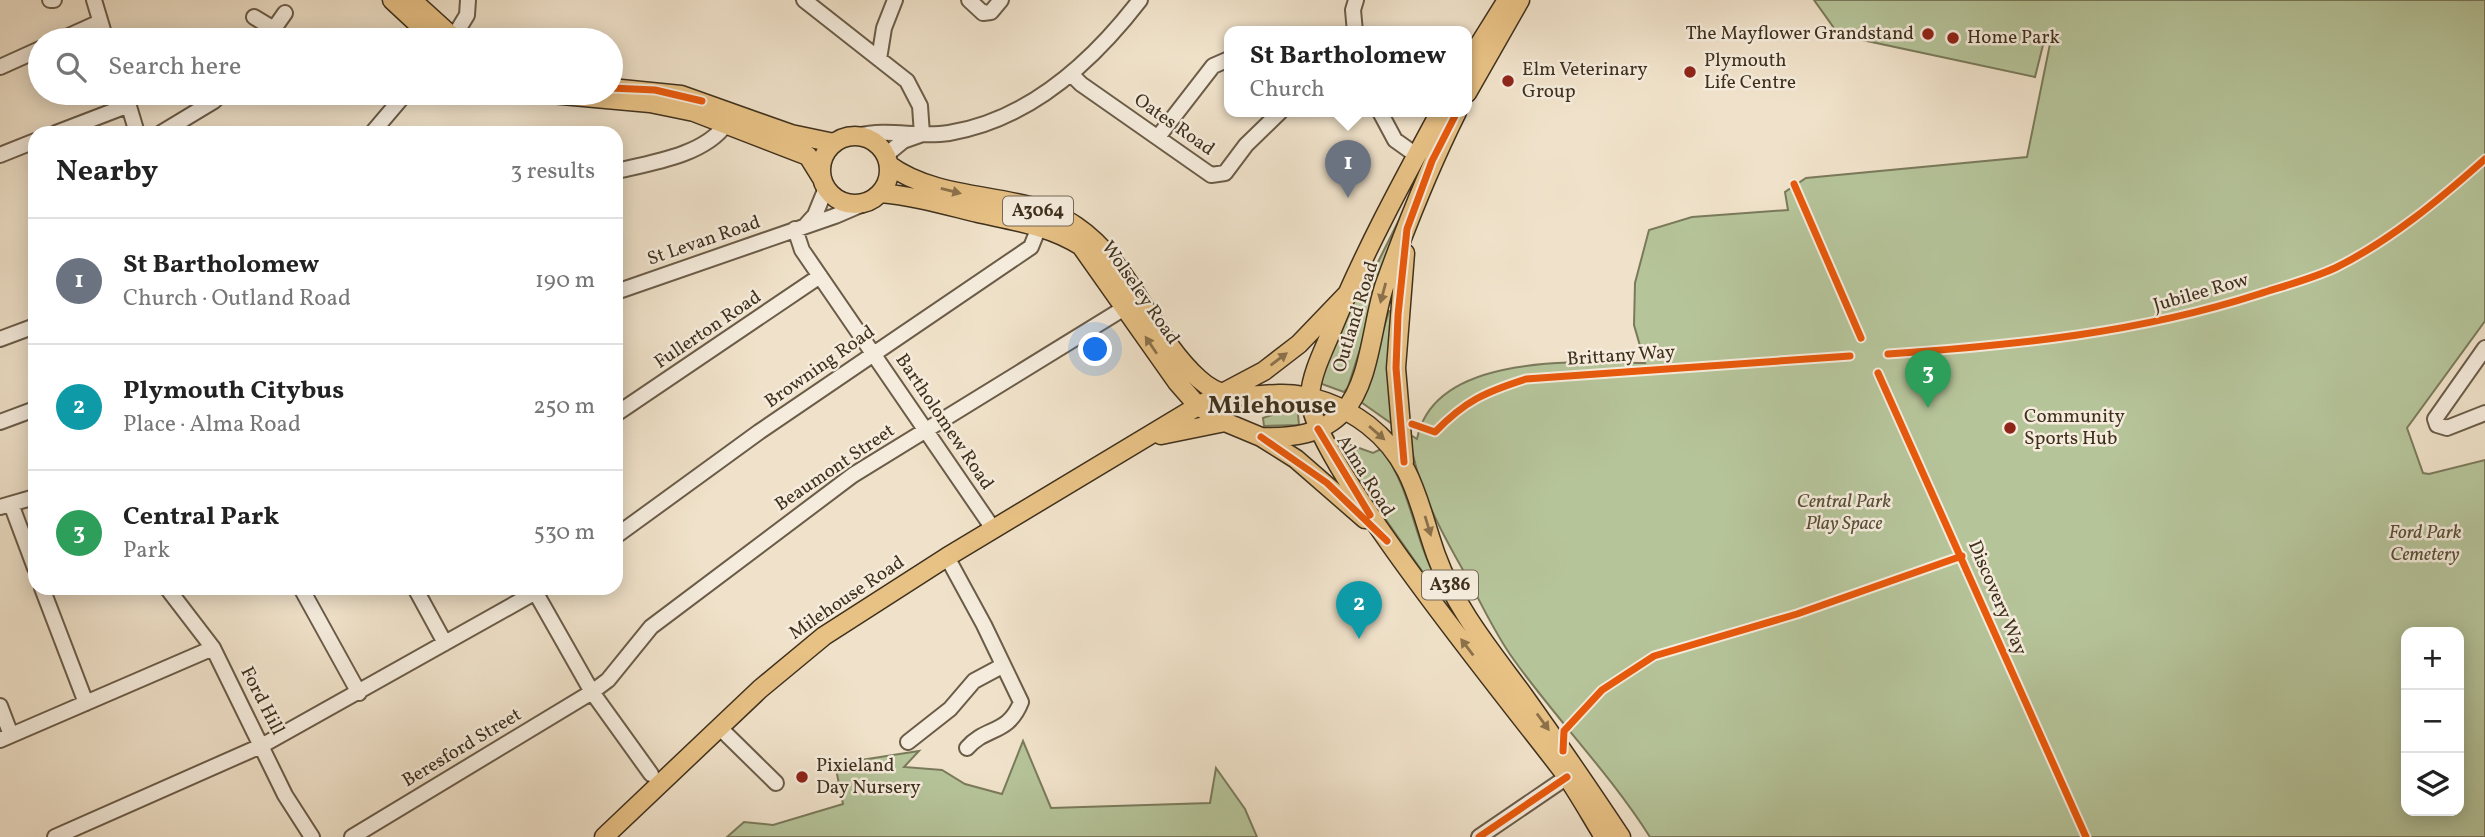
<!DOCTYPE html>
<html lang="en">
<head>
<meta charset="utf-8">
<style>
  body { margin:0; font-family:Vollkorn,serif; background:#f2f2f2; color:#222 }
  .controls { position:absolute; right:21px; bottom:21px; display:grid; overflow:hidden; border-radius:14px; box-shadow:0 4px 18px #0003 }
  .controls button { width:63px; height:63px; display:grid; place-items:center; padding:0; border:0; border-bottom:2px solid #e0e0e0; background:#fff; color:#222; font:35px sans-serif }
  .you { position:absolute; left:1096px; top:350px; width:24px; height:24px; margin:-18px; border:5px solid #fff; border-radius:50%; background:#1a73e8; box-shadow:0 0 0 10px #1a73e833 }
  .badge { display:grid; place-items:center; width:46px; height:46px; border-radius:50%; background:#0b8043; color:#fff; font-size:23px; font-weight:700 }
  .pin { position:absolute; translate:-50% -58px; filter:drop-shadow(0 2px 4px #0008) }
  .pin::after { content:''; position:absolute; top:37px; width:24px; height:21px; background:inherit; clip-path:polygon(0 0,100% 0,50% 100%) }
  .popup { position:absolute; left:1224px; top:26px; width:248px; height:91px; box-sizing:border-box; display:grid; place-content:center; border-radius:14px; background:#fff; filter:drop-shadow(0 2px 5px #0005); font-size:23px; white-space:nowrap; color:#767676 }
  .popup b { font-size:26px; color:#222 }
  .popup::after { content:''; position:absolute; left:50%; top:100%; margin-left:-14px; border:14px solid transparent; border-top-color:#fff }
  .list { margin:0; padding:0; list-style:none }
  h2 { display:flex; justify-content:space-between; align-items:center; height:91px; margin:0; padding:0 28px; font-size:30px }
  h2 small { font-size:23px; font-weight:400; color:#767676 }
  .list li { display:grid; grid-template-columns:46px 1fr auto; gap:21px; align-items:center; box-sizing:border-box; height:126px; padding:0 28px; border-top:2px solid #e0e0e0 }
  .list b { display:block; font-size:26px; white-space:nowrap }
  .list p { margin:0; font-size:23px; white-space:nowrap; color:#767676 }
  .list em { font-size:23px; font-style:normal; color:#767676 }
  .icon { flex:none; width:38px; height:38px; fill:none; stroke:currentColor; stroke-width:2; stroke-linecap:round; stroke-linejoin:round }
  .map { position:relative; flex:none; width:2485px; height:837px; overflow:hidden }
  .search { position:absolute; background:#fff; box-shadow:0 4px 18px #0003; left:28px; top:28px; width:595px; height:77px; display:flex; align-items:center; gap:18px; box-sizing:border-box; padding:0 24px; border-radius:38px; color:#767676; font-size:26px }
  .panel { position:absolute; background:#fff; box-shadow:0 4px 18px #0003; left:28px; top:126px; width:595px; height:469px; border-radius:21px }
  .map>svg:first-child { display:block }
</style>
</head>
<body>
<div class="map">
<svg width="2485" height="837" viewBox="0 0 2485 837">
  <rect width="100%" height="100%" fill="#f0e2ca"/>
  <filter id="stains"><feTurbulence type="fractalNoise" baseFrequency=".00286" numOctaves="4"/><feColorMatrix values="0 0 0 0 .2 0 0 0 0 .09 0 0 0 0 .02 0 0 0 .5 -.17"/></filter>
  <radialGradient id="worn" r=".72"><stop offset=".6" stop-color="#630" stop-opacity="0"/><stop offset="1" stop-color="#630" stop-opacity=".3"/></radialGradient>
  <!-- green -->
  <path fill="#b6c49a" stroke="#7a7a5b" stroke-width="2" fill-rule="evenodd" d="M 1814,0 L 2485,0 L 2485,321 L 2407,428 L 2423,473 L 2429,474 L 2485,460 L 2485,837 L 1650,837 C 1610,774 1558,721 1514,660 C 1495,634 1482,605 1467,577 C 1441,532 1416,486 1409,434 L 1417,439 C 1434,352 1579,362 1645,363 L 1634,325 L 1635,283 L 1649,230 L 1692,217 L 1788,210 L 1785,192 L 1806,178 L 2027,157 L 2051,39 L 2044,41 L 2035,77 L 1839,35 ZM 2406,632 L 2459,632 L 2459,811 L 2406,811 Z
    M 1405,208 L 1348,387 L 1344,392 L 1319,383 L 1326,362 L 1361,286 L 1369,280 Z
    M 1389,311 L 1392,312 L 1395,426 L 1361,402 Z
    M 1272,404 L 1297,404 L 1299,425 L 1264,426 L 1263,418 L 1272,415 L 1271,412 L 1262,413 L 1261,407 Z
    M 1334,439 L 1373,453 L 1381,449 C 1406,481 1411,518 1425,554 C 1436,583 1452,610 1468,636 L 1330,441 Z
    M 1023,741 L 1051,808 L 1210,803 L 1216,768 L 1245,809 L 1257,837 L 727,837 L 744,822 L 773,825 L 843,804 L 835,764 L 919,751 L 904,767 L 942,770 L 965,784 L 1002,794 Z"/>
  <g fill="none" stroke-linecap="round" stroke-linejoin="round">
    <!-- minor casing -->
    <g stroke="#6b5c48" stroke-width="18">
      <path id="minor" d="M 50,0 L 54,0
        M 94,0 L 106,40
        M 804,0 L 907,81 L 920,106 L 922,134
        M 969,0 L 983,13 L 991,12 L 1001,0
        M 254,17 L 274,29
        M 1355,32 L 1353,10 L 1356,0
        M 453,38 L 467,15 L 468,0
        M 60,40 L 100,22
        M 266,40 L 285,13
        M 879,59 L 884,28 L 895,0
        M 0,67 L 40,49
        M 1071,74 L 1081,84 L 1211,175 L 1225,173 L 1246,145 L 1280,112
        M 125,93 L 137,133
        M 1380,112 L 1395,140 L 1416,155
        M 56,133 L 129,105
        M 161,133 L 214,101 L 222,93
        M 372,133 L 406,93
        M 858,136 C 888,128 918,138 949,133 C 1029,120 1093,61 1140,0
        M 1158,137 L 1213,66 L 1229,59
        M 0,155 L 35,141
        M 886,155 L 903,141 L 920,135
        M 616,171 C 651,163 705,155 726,124
        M 806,225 L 815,215 L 826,188
        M 795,229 L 802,250 L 994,530
        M 616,292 L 835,216 L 863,204
        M 0,339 L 35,326
        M 2485,348 L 2435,419 L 2437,425 L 2447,428 L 2485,413
        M 616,414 L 820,276
        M 0,422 L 35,409
        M 11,504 L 35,568
        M 0,507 L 35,497
        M 616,536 L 759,432 L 1031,247 L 1039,227
        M 947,557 L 984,625 L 1021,702 C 1008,735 986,726 967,748
        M 42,588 L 86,703
        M 167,588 L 213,648 L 285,795 L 312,837
        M 301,588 L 359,693
        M 415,588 L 445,643
        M 533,588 L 592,692 L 651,774
        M 0,706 L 11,735
        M 720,728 L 776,783
        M 0,740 L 213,648
        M 908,742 L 950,709 L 974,681 L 1002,666
        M 55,837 L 263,745 L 543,588
        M 352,837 L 592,692 L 608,680 L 651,627 L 853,475 L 1126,307
        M 1479,837 L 1567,777"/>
    </g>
    <!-- major casing -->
    <g stroke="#3f301c" stroke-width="21">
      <path id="major" d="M 392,0 L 435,40
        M 412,0 L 456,40
        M 1467,64 L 1507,0
        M 611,88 L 681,95 L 791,134 L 834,143
        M 540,93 L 650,103 L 694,112 L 808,156 L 821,177
        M 1467,93 L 1520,0
        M 1440,112 C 1402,182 1364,252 1334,325 C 1325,348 1312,371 1310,395 C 1304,452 1521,715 1565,774 C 1579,794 1591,816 1604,837
        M821 170a34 34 0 1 1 68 0a34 34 0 1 1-68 0Z
        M 889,165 C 944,205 1025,190 1076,226 C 1132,264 1150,335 1199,379 C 1225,403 1248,395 1279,394 C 1311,393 1343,406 1368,425 C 1414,461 1418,504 1436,555 C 1455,608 1491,651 1524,696 C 1557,742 1589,789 1621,837
        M 881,193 C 914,196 945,205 978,213 C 1014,221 1050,226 1081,246 L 1177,382 L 1198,406 L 1225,422 L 1261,437 L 1296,459 L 1365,519
        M 1161,435 L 1225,422
        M 1261,437 C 1292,438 1322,435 1344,411 C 1371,381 1372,321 1385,284 C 1406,226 1429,168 1457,112
        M 1404,462 L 1396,368 L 1405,253
        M 604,837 L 760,689 L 824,636 L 947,557 L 1198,406 L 1264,371 L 1299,344 L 1347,294"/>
    </g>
    <!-- minor -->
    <use href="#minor" stroke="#f5ecdd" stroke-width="14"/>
    <!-- major -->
    <use href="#major" stroke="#e8c185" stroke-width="18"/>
    <!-- cycleway casing -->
    <g stroke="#f5ecdd" stroke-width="11">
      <path id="cycleway" d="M 611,88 L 655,90 L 702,101
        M 1794,184 L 1861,338
        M 1888,354 C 2015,345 2138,333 2259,294 C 2284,286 2311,279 2335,268 C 2390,241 2440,199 2485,159
        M 1878,373 L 2086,837
        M 1412,424 L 1435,432 C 1465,401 1485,392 1526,379 L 1850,356
        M 1318,429 L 1370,515
        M 1261,437 L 1327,483 L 1387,541
        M 1404,462 L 1396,368 L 1398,315 L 1407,229 L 1432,161 L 1457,112
        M 1563,751 L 1564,731 L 1602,690 L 1654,656 L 1797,614 L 1962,556
        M 1479,837 L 1567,777"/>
    </g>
    <!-- cycleway -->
    <use href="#cycleway" stroke="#e8590c" stroke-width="7"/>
  </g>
  <!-- one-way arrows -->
  <defs><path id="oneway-solid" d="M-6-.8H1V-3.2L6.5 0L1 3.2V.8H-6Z" transform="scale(1.75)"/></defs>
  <g fill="#8b714b">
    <use href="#oneway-solid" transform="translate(951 191) rotate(14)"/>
    <use href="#oneway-solid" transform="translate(1383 293) rotate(105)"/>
    <use href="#oneway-solid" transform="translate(1151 345) rotate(-124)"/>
    <use href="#oneway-solid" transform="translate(1279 359) rotate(-37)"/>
    <use href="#oneway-solid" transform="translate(1377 433) rotate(41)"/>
    <use href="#oneway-solid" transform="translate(1428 526) rotate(73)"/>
    <use href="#oneway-solid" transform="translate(1467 647) rotate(-127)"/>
    <use href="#oneway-solid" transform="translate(1543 722) rotate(54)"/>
  </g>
  <!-- markers -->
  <g fill="#8f2418" stroke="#f5ecdd" stroke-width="2.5">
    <circle cx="1928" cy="34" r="7"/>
    <circle cx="1953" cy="38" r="7"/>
    <circle cx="1690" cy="72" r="7"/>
    <circle cx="1508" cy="81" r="7"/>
    <circle cx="2010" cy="428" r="7"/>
    <circle cx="802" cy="777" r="7"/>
  </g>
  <g text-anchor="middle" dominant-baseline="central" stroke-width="5" stroke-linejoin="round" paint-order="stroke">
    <!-- shield labels -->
    <g fill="#f5ecdd" stroke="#766856" stroke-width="2">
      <rect x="1003" y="196.5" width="70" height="29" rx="5"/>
      <rect x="1422" y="570.5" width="56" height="29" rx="5"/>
    </g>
    <g font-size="18" font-weight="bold" fill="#3f301c">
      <text x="1038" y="211">A3064</text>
      <text x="1450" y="585">A386</text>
    </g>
    <!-- poi labels -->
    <g font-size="19" fill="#3f301c" stroke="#f5ecdd" text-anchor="start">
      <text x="1914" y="34" text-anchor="end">The Mayflower Grandstand</text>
      <text x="1967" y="38">Home Park</text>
      <text x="1704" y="61">Plymouth<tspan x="1704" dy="22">Life Centre</tspan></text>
      <text x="1522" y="70">Elm Veterinary<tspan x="1522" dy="22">Group</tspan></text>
      <text x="2024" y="417">Community<tspan x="2024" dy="22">Sports Hub</tspan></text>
      <text x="816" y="766">Pixieland<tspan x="816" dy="22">Day Nursery</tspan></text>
    </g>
    <!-- street labels -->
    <g font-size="19" fill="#3f301c" stroke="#f5ecdd">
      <text transform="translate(1174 125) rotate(35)">Oates Road</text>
      <text transform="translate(704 241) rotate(-19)">St Levan Road</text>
      <text transform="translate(1140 293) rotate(55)">Wolseley Road</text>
      <text transform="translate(2201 293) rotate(-16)">Jubilee Row</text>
      <text transform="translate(1356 317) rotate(-73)">Outland Road</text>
      <text transform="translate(708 330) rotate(-34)">Fullerton Road</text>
      <text transform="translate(1621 356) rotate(-4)">Brittany Way</text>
      <text transform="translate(820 367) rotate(-35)">Browning Road</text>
      <text transform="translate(944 422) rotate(56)">Bartholomew Road</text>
      <text transform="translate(835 468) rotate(-34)">Beaumont Street</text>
      <text transform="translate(1365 476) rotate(58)">Alma Road</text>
      <text transform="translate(847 598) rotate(-34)">Milehouse Road</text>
      <text transform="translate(1997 598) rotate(67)">Discovery Way</text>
      <text transform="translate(262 701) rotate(63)">Ford Hill</text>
      <text transform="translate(462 748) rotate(-31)">Beresford Street</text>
    </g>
    <!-- park labels -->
    <g font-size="19" font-style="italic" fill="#574e35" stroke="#f5ecdd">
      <text x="1844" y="502">Central Park<tspan x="1844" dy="22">Play Space</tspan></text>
      <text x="2425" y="533">Ford Park<tspan x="2425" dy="22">Cemetery</tspan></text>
    </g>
    <!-- district labels -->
    <g font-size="26" font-weight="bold" fill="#3f301c" stroke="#f5ecdd">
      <text x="1272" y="406">Milehouse</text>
    </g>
  </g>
  <rect width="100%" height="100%" filter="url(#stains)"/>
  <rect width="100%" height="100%" fill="url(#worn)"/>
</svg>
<div class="controls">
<button>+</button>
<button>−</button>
<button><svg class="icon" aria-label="layers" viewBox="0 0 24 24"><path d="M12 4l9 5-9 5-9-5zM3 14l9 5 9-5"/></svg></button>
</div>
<div class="you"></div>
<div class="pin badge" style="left:1348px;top:198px;background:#6b7280">1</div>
<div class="popup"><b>St Bartholomew</b>Church</div>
<div class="pin badge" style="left:1359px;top:639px;background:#0f9aa8">2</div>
<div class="pin badge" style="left:1928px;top:408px;background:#2e9e5b">3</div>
<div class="search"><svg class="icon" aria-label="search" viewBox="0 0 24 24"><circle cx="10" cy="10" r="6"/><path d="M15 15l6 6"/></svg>Search here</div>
<section class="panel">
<h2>Nearby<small>3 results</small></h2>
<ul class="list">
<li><span class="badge" style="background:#6b7280">1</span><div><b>St Bartholomew</b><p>Church · Outland Road</p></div><em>190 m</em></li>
<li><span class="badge" style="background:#0f9aa8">2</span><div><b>Plymouth Citybus</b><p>Place · Alma Road</p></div><em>250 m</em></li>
<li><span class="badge" style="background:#2e9e5b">3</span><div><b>Central Park</b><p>Park</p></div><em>530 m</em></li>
</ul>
</section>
</div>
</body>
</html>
